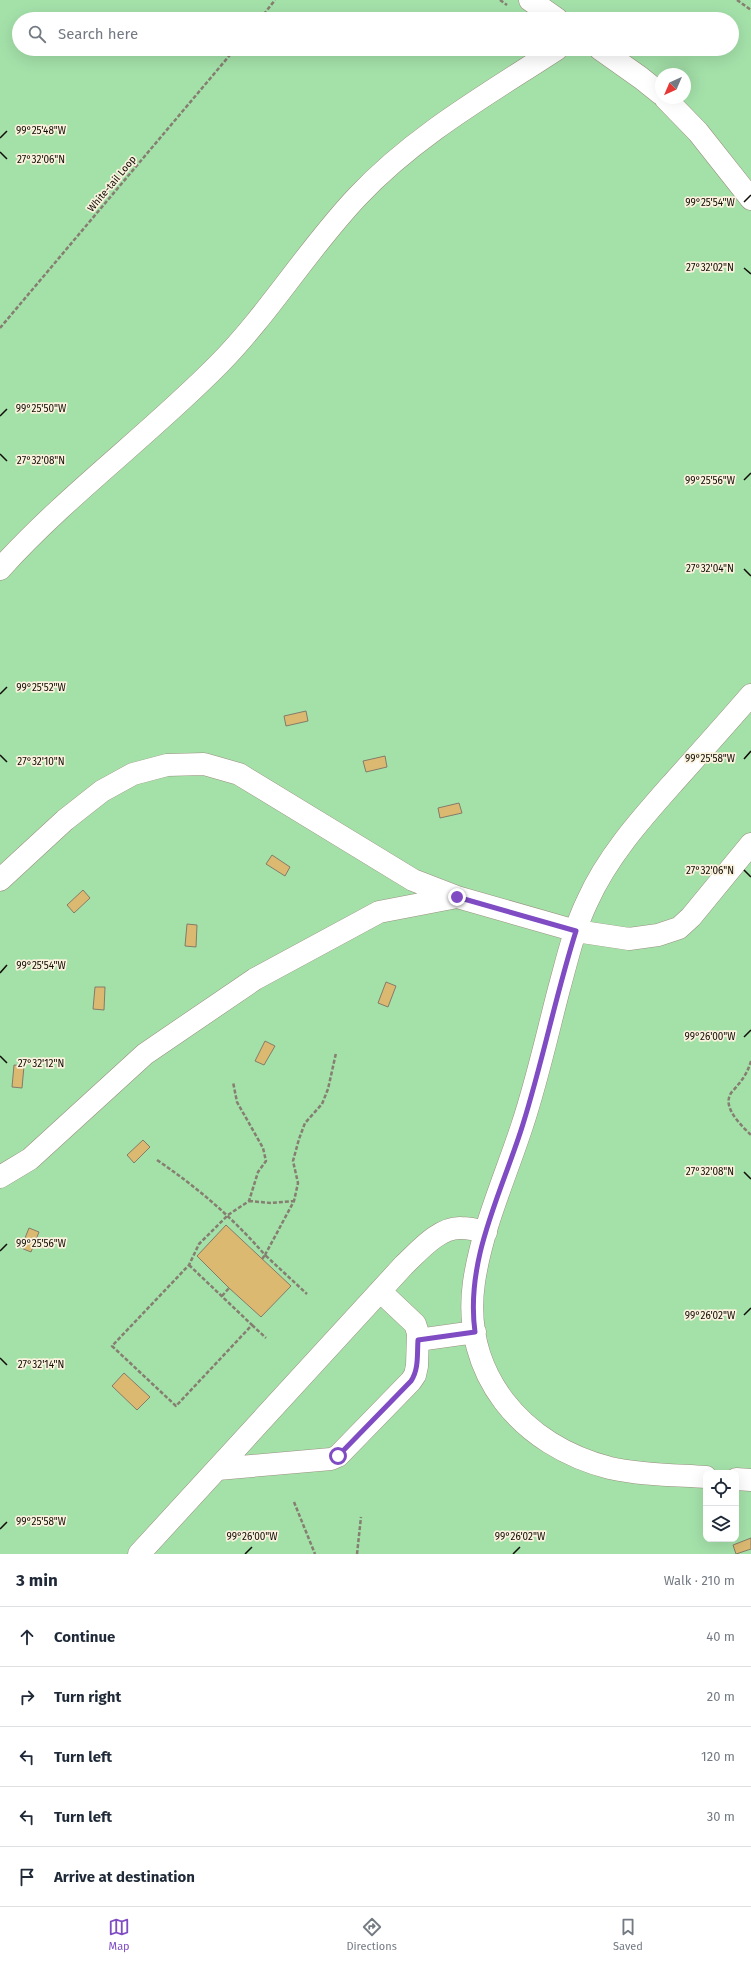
<!DOCTYPE html>
<html lang="en">
<head>
<meta charset="utf-8">
<style>
  body { margin:0; font-family:"Fira Sans",sans-serif; background:#f2f2f3; color:#1f2937 }
  .controls { position:absolute; right:12px; bottom:12px; display:grid; overflow:hidden; border-radius:8px; box-shadow:0 4px 16px #0002 }
  .controls button { width:36px; height:36px; display:grid; place-items:center; padding:0; border:0; border-bottom:1px solid #e0e1e3; background:#fff; color:#1f2937; font:20px sans-serif }
  .compass { position:absolute; left:655px; top:68px; width:36px; height:36px; border-radius:50%; background:#fff; box-shadow:0 4px 16px #0002; rotate:224deg }
  .stop { position:absolute; width:12px; height:12px; margin:-9px; border:3px solid #7f4cc3; border-radius:50%; background:#fff }
  .stop.end { background:#7f4cc3; border-color:#fff; box-shadow:0 1px 4px #0008 }
  .list { margin:0; padding:0; list-style:none }
  h2 { display:flex; justify-content:space-between; align-items:center; height:52px; margin:0; padding:0 16px; font-size:17px }
  h2 small { font-size:13px; font-weight:400; color:#747a83 }
  .list li { display:grid; grid-template-columns:26px 1fr auto; gap:12px; align-items:center; box-sizing:border-box; height:60px; padding:0 16px; border-top:1px solid #e0e1e3 }
  .list b { display:block; font-size:15px; white-space:nowrap }
  .list em { font-size:13px; font-style:normal; color:#747a83 }
  .icon { flex:none; width:22px; height:22px; fill:none; stroke:currentColor; stroke-width:2; stroke-linecap:round; stroke-linejoin:round }
  .map { position:relative; flex:none; width:751px; height:1554px; overflow:hidden }
  .search { position:absolute; background:#fff; box-shadow:0 4px 16px #0002; left:12px; right:12px; top:12px; height:44px; display:flex; align-items:center; gap:10px; box-sizing:border-box; padding:0 14px; border-radius:22px; color:#747a83; font-size:15px }
  .sheet { height:352px; background:#fff }
  nav { display:flex; justify-content:space-around; align-items:center; box-sizing:border-box; height:56px; border-top:1px solid #e0e1e3; background:#fff; font-size:11px; color:#747a83 }
  nav a { display:grid; justify-items:center; gap:2px }
  nav .on { color:#7f4cc3 }
  .map>svg:first-child { display:block }
</style>
</head>
<body>
<div class="map">
<svg width="751" height="1554" viewBox="0 0 751 1554">
  <rect width="100%" height="100%" fill="#eee4d1"/>
  <!-- green -->
  <path fill="#a4e1a9" fill-rule="evenodd" d="M 0,0 L 751,0 L 751,1554 L 0,1554 ZM 19,19 L 732,19 L 732,49 L 19,49 ZM 661,74 L 685,74 L 685,98 L 661,98 ZM 706,1473 L 736,1473 L 736,1539 L 706,1539 Z"/>
  <!-- building -->
  <path fill="#dbb971" stroke="#847b6a" d="M 306,711 L 308,721 L 286,726 L 284,716 Z
    M 385,756 L 387,767 L 366,772 L 363,761 Z
    M 459,803 L 462,813 L 440,818 L 438,808 Z
    M 272,855 L 290,867 L 285,876 L 266,864 Z
    M 83,890 L 90,898 L 74,913 L 67,905 Z
    M 187,924 L 197,925 L 196,947 L 185,946 Z
    M 386,982 L 396,986 L 388,1007 L 378,1003 Z
    M 95,987 L 105,987 L 104,1010 L 93,1009 Z
    M 265,1041 L 275,1046 L 264,1065 L 255,1061 Z
    M 14,1065 L 24,1066 L 22,1088 L 12,1087 Z
    M 143,1140 L 150,1147 L 134,1163 L 127,1155 Z
    M 226,1225 L 291,1286 L 261,1317 L 229,1288 L 197,1256 Z
    M 29,1228 L 39,1232 L 31,1252 L 21,1248 Z
    M 124,1373 L 150,1397 L 137,1410 L 112,1386 Z
    M 751,1538 L 751,1549 L 736,1554 L 733,1545 Z"/>
  <g fill="none" stroke-linecap="round" stroke-linejoin="round">
    <!-- minor casing -->
    <g stroke="#99907e" stroke-width="23">
      <path id="minor" d="M 530,0 L 557,19
        M 600,49 L 641,78 L 661,94
        M 665,98 L 698,132 L 751,199
        M 0,569 C 67,495 149,435 219,364 C 270,312 307,250 357,197 C 414,136 488,94 557,49
        M 0,880 L 65,820 L 102,791 L 133,774 L 167,765 L 204,764 L 239,774 L 413,880 L 457,897 L 576,931 L 629,939 L 658,935 L 679,928 L 691,917 L 751,844
        M 0,1177 L 30,1159 L 145,1054 L 255,979 L 379,912 L 457,897
        M 418,1340 L 475,1332
        M 218,1469 L 331,1459 L 338,1456 L 411,1381 L 415,1375 L 417,1366 L 418,1333 L 415,1324 L 380,1291
        M 706,1477 C 674,1475 641,1475 610,1468 C 522,1446 461,1374 474,1282 C 482,1228 505,1178 522,1126 C 537,1081 547,1035 559,989 C 567,960 574,929 587,902 C 607,857 641,819 673,783 C 699,754 725,725 751,695
        M 736,1479 L 751,1480
        M 139,1554 L 404,1265 C 419,1251 439,1227 461,1228 C 469,1228 478,1230 486,1232"/>
    </g>
    <!-- path -->
    <path stroke="#857e71" stroke-width="2.5" stroke-dasharray="4 2" stroke-linecap="butt" d="M 500,0 L 507,5
      M 737,0 L 751,10
      M 260,19 L 275,0
      M 0,328 L 235,49
      M 751,1061 C 748,1071 744,1078 737,1086 C 735,1089 731,1092 730,1095 C 723,1109 743,1127 751,1135
      M 157,1160 C 198,1188 232,1217 265,1255 L 294,1201 L 298,1183 L 293,1161 L 299,1139 L 305,1123 L 322,1104 L 328,1089 L 336,1053
      M 249,1201 L 271,1203 L 294,1201
      M 262,1259 L 265,1255 L 307,1294
      M 189,1265 L 252,1325 L 176,1406 L 112,1346 L 189,1265 L 199,1244 L 228,1215 L 249,1201 L 258,1172 L 266,1161 L 263,1148 L 237,1102 L 233,1082
      M 222,1296 L 229,1288
      M 252,1325 L 266,1338
      M 294,1502 L 315,1554
      M 357,1554 L 361,1517"/>
    <!-- minor -->
    <use href="#minor" stroke="#fff" stroke-width="22"/>
  </g>
  <g fill="none" stroke-linecap="round" stroke-linejoin="round">
    <!-- route -->
    <path stroke="#7f4cc3" stroke-width="5" d="M 338,1456 L 411,1381 C 419,1369 417,1354 418,1340 L 475,1332 C 465,1259 502,1192 523,1124 C 543,1060 556,994 576,931 L 457,897"/>
  </g>
  <!-- ticks -->
  <path fill="none" stroke="#100c06" stroke-width="1.5" d="M 0,138 L 7,131M 0,152 L 7,159M 744,202 L 751,195M 744,268 L 751,274M 0,416 L 7,409M 0,454 L 7,461M 744,480 L 751,473M 744,569 L 751,576M 0,694 L 7,687M 0,755 L 7,762M 744,759 L 751,751M 744,870 L 751,877M 0,973 L 7,965M 744,1037 L 751,1030M 0,1056 L 7,1063M 744,1172 L 751,1179M 0,1251 L 7,1244M 744,1315 L 751,1308M 0,1358 L 7,1365M 0,1529 L 7,1522M 245,1554 L 252,1547M 513,1554 L 520,1547"/>
  <g text-anchor="middle" dominant-baseline="central" stroke-width="3.5" stroke-linejoin="round" paint-order="stroke">
    <!-- street labels -->
    <g font-size="10" fill="#100c06" stroke="#fbf2de">
      <text transform="translate(112 184) rotate(-50)">White-tail Loop</text>
    </g>
  </g>
  <g font-size="10" text-anchor="middle" fill="#100c06" stroke="#fbf2de" stroke-width="3.5" stroke-linejoin="round" paint-order="stroke">
    <text x="41" y="134">99°25'48"W</text>
    <text x="41" y="163">27°32'06"N</text>
    <text x="710" y="206">99°25'54"W</text>
    <text x="710" y="271">27°32'02"N</text>
    <text x="41" y="412">99°25'50"W</text>
    <text x="41" y="464">27°32'08"N</text>
    <text x="710" y="484">99°25'56"W</text>
    <text x="710" y="572">27°32'04"N</text>
    <text x="41" y="691">99°25'52"W</text>
    <text x="710" y="762">99°25'58"W</text>
    <text x="41" y="765">27°32'10"N</text>
    <text x="710" y="874">27°32'06"N</text>
    <text x="41" y="969">99°25'54"W</text>
    <text x="710" y="1040">99°26'00"W</text>
    <text x="41" y="1067">27°32'12"N</text>
    <text x="710" y="1175">27°32'08"N</text>
    <text x="41" y="1247">99°25'56"W</text>
    <text x="710" y="1319">99°26'02"W</text>
    <text x="41" y="1368">27°32'14"N</text>
    <text x="41" y="1525">99°25'58"W</text>
    <text x="252" y="1540">99°26'00"W</text>
    <text x="520" y="1540">99°26'02"W</text>
  </g>
</svg>
<div class="controls">
<button><svg class="icon" aria-label="locate" viewBox="0 0 24 24"><circle cx="12" cy="12" r="6"/><path d="M12 2v4M12 18v4M2 12h4M18 12h4"/></svg></button>
<button><svg class="icon" aria-label="layers" viewBox="0 0 24 24"><path d="M12 4l9 5-9 5-9-5zM3 14l9 5 9-5"/></svg></button>
</div>
<svg class="compass" viewBox="-18 -18 36 36"><path d="M0-13l5 13h-10z" fill="#e53935"/><path d="M0 13l5-13h-10z" fill="#747a83"/></svg>
<div class="stop" style="left:338px;top:1456px"></div>
<div class="stop end" style="left:457px;top:897px"></div>
<div class="search"><svg class="icon" aria-label="search" viewBox="0 0 24 24"><circle cx="10" cy="10" r="6"/><path d="M15 15l6 6"/></svg>Search here</div>
</div>
<section class="sheet">
<h2>3 min<small>Walk · 210 m</small></h2>
<ul class="list">
<li><svg class="icon" aria-label="ahead" viewBox="0 0 24 24"><path d="M12 20V5M6 11l6-6 6 6"/></svg><div><b>Continue</b></div><em>40 m</em></li>
<li><svg class="icon" aria-label="right" viewBox="0 0 24 24"><path d="M7 20v-9h11M14 6l5 5-5 5"/></svg><div><b>Turn right</b></div><em>20 m</em></li>
<li><svg class="icon" aria-label="left" viewBox="0 0 24 24"><path d="M17 20v-9H6M10 6l-5 5 5 5"/></svg><div><b>Turn left</b></div><em>120 m</em></li>
<li><svg class="icon" aria-label="left" viewBox="0 0 24 24"><path d="M17 20v-9H6M10 6l-5 5 5 5"/></svg><div><b>Turn left</b></div><em>30 m</em></li>
<li><svg class="icon" aria-label="arrive" viewBox="0 0 24 24"><path d="M6 21V4h12l-3 4 3 4H6"/></svg><div><b>Arrive at destination</b></div></li>
</ul>
</section>
<nav>
<a class="on"><svg class="icon" aria-label="map" viewBox="0 0 24 24"><path d="M3 6l6-2 6 2 6-2v14l-6 2-6-2-6 2zM9 4v14M15 6v14"/></svg>Map</a>
<a><svg class="icon" aria-label="directions" viewBox="0 0 24 24"><path d="M12 3l9 9-9 9-9-9zM9 14v-3h6M13 9l2 2-2 2"/></svg>Directions</a>
<a><svg class="icon" aria-label="saved" viewBox="0 0 24 24"><path d="M7 4h10v16l-5-4-5 4z"/></svg>Saved</a>
</nav>
</body>
</html>
